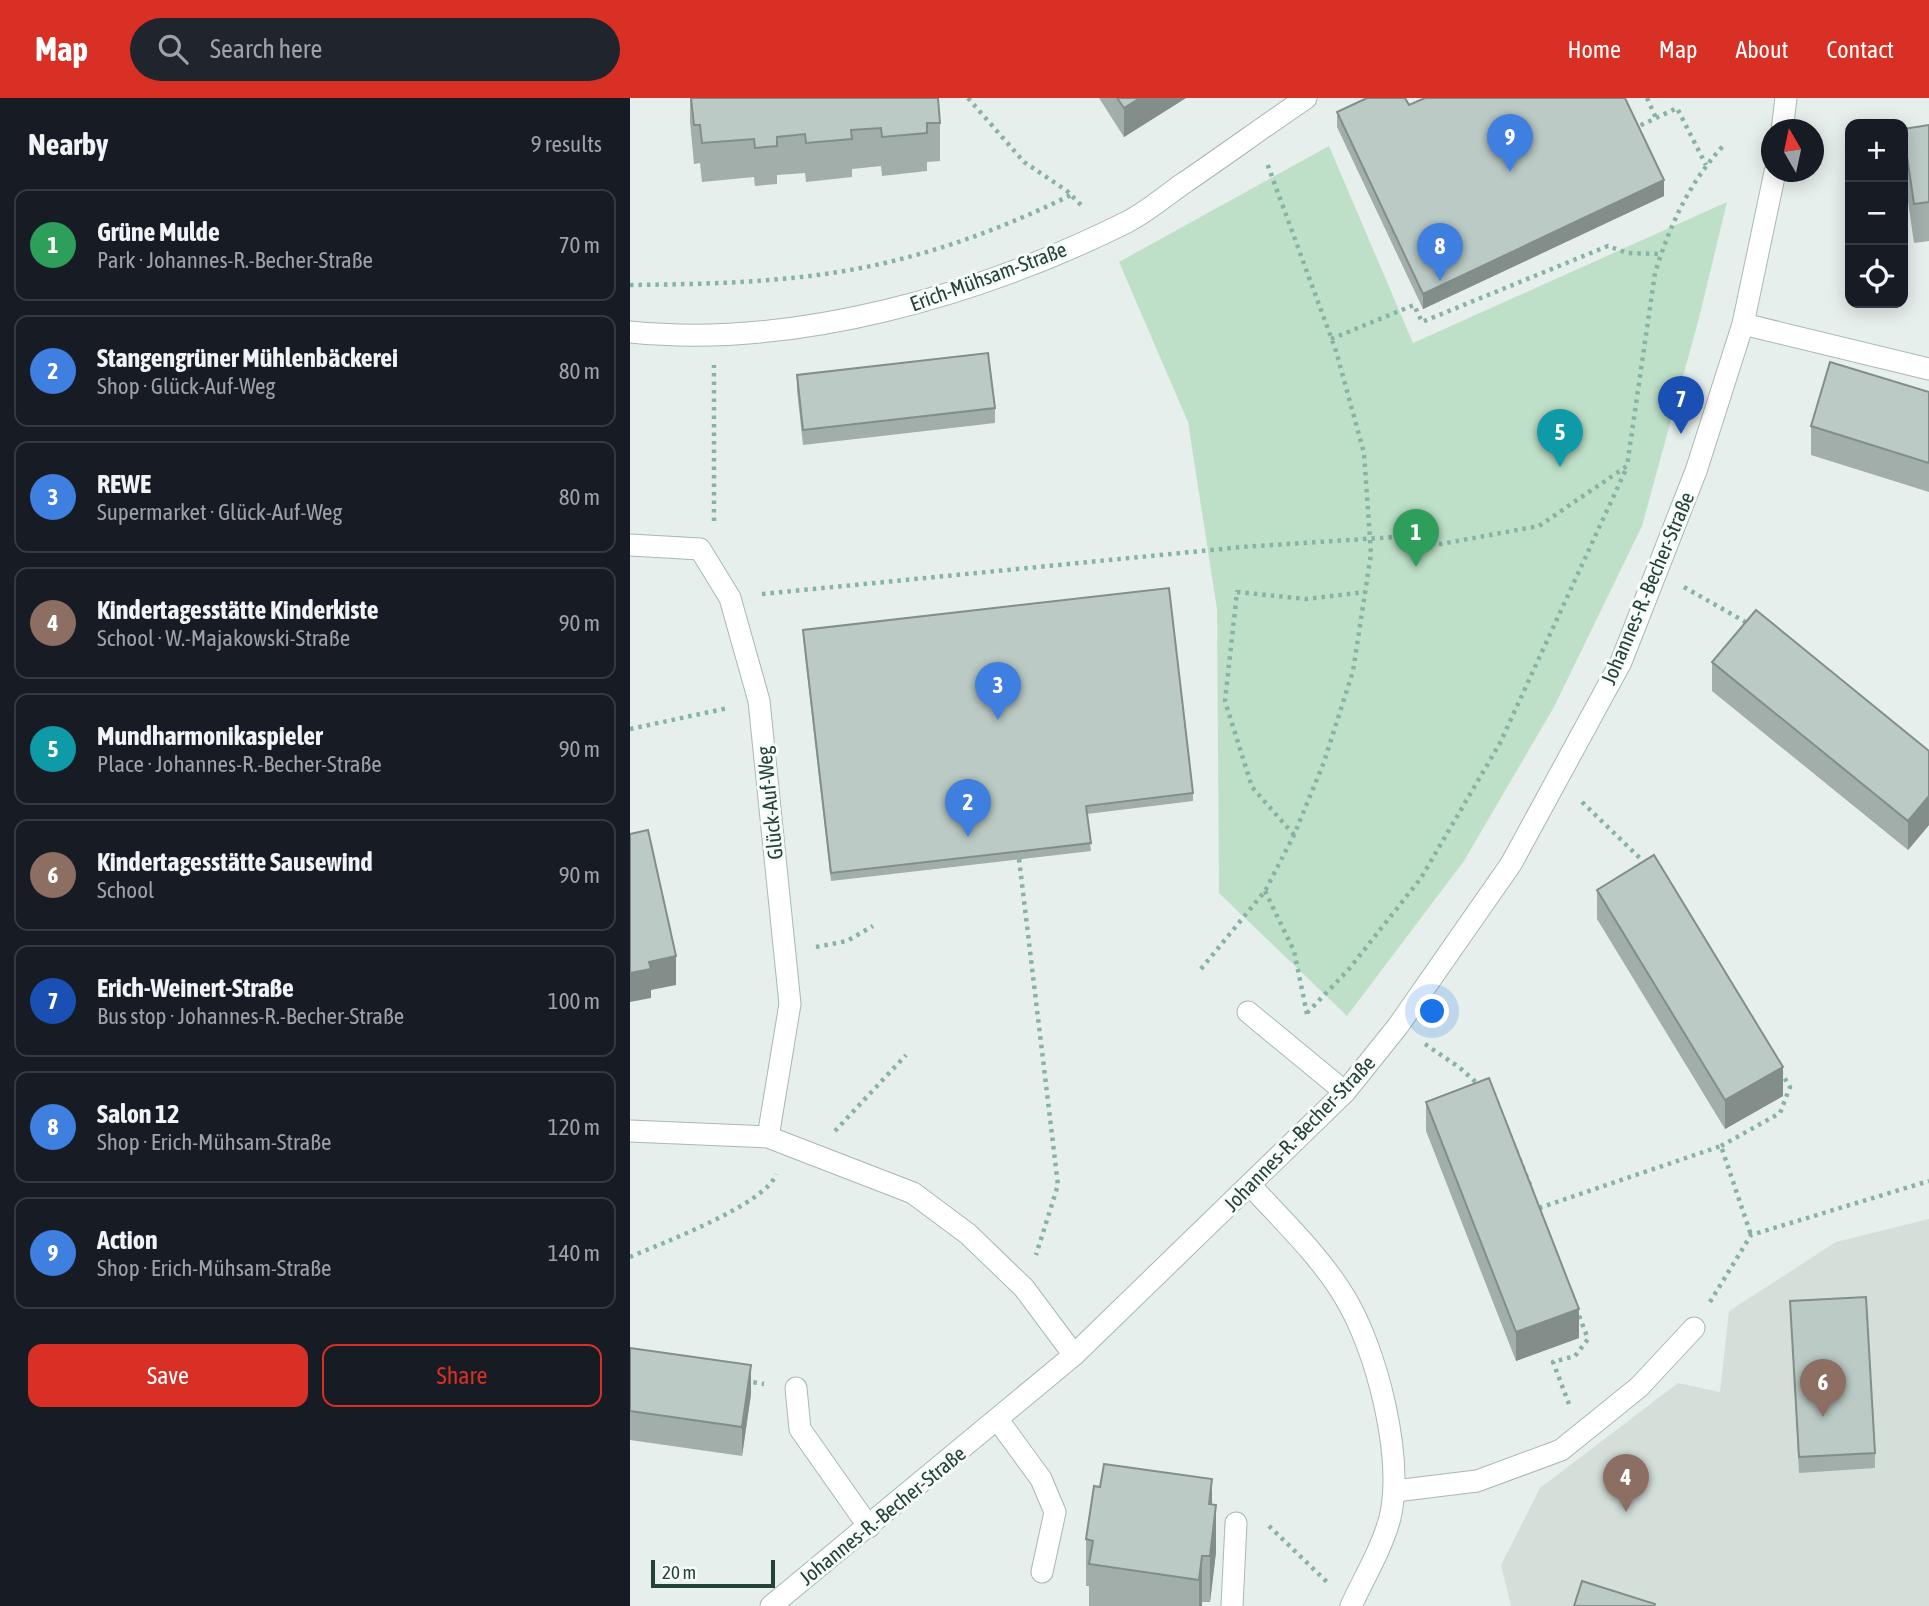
<!DOCTYPE html>
<html lang="en">
<head>
<meta charset="utf-8">
<style>
  body { margin:0; font-family:"Asap Condensed",sans-serif; background:#20242c; color:#f1f3f6 }
  .controls { position:absolute; right:21px; top:21px; display:grid; overflow:hidden; border-radius:14px; box-shadow:0 4px 18px #0003 }
  .controls button { width:63px; height:63px; display:grid; place-items:center; padding:0; border:0; border-bottom:2px solid #363941; background:#171b24; color:#f1f3f6; font:35px sans-serif }
  .compass { position:absolute; left:1131px; top:21px; width:63px; height:63px; border-radius:50%; background:#171b24; box-shadow:0 4px 18px #0003; rotate:351deg }
  .scale { position:absolute; left:21px; bottom:18px; width:124px; box-sizing:border-box; padding-left:7px; border:4px solid #24423a; border-top:0; font-size:19px; line-height:24px; white-space:nowrap; color:#24423a; -webkit-text-stroke:5px #f7fbf9; paint-order:stroke }
  .you { position:absolute; left:803px; top:914px; width:24px; height:24px; margin:-18px; border:5px solid #fff; border-radius:50%; background:#1a73e8; box-shadow:0 0 0 10px #1a73e833 }
  .badge { display:grid; place-items:center; width:46px; height:46px; border-radius:50%; background:#d93025; color:#fff; font-size:23px; font-weight:700 }
  .pin { position:absolute; translate:-50% -58px; filter:drop-shadow(0 2px 4px #0008) }
  .pin::after { content:''; position:absolute; top:37px; width:24px; height:21px; background:inherit; clip-path:polygon(0 0,100% 0,50% 100%) }
  .list { margin:0; padding:0; list-style:none }
  h2 { display:flex; justify-content:space-between; align-items:center; height:91px; margin:0; padding:0 28px; font-size:30px }
  h2 small { font-size:23px; font-weight:400; color:#9ea1a6 }
  .list li { display:grid; grid-template-columns:46px 1fr auto; gap:21px; align-items:center; box-sizing:border-box; height:112px; margin:0 14px 14px; padding:0 14px; border:2px solid #363941; border-radius:14px }
  .list b { display:block; font-size:26px; white-space:nowrap }
  .list p { margin:0; font-size:23px; white-space:nowrap; color:#9ea1a6 }
  .list em { font-size:23px; font-style:normal; color:#9ea1a6 }
  .actions { display:flex; gap:14px; padding:21px 28px }
  .actions a { flex:1; padding:16px 0; border:2px solid #d93025; border-radius:14px; text-align:center; font-size:24px; color:#d93025 }
  .actions .main { background:#d93025; color:#fff }
  .icon { flex:none; width:38px; height:38px; fill:none; stroke:currentColor; stroke-width:2; stroke-linecap:round; stroke-linejoin:round }
  .map { position:relative; flex:none; width:1299px; height:1508px; overflow:hidden }
  header { display:flex; align-items:center; gap:42px; box-sizing:border-box; height:98px; padding:0 35px; background:#d93025; color:#fff }
  header strong { font-size:33px }
  nav { display:flex; gap:38px; margin-inline-start:auto; font-size:24px }
  .search { width:490px; height:63px; background:#20242c; display:flex; align-items:center; gap:18px; box-sizing:border-box; padding:0 24px; border-radius:38px; color:#9ea1a6; font-size:26px }
  main { display:flex }
  aside { flex:1; background:#171b24 }
  .map>svg:first-child { display:block }
</style>
</head>
<body>
<header>
<strong>Map</strong>
<div class="search"><svg class="icon" aria-label="search" viewBox="0 0 24 24"><circle cx="10" cy="10" r="6"/><path d="M15 15l6 6"/></svg>Search here</div>
<nav><a>Home</a><a>Map</a><a>About</a><a>Contact</a></nav>
</header>
<main>
<aside>
<h2>Nearby<small>9 results</small></h2>
<ul class="list">
<li><span class="badge" style="background:#2e9e5b">1</span><div><b>Grüne Mulde</b><p>Park · Johannes-R.-Becher-Straße</p></div><em>70 m</em></li>
<li><span class="badge" style="background:#3f7fe0">2</span><div><b>Stangengrüner Mühlenbäckerei</b><p>Shop · Glück-Auf-Weg</p></div><em>80 m</em></li>
<li><span class="badge" style="background:#3f7fe0">3</span><div><b>REWE</b><p>Supermarket · Glück-Auf-Weg</p></div><em>80 m</em></li>
<li><span class="badge" style="background:#8d6e63">4</span><div><b>Kindertagesstätte Kinderkiste</b><p>School · W.-Majakowski-Straße</p></div><em>90 m</em></li>
<li><span class="badge" style="background:#0f9aa8">5</span><div><b>Mundharmonikaspieler</b><p>Place · Johannes-R.-Becher-Straße</p></div><em>90 m</em></li>
<li><span class="badge" style="background:#8d6e63">6</span><div><b>Kindertagesstätte Sausewind</b><p>School</p></div><em>90 m</em></li>
<li><span class="badge" style="background:#1a4fb4">7</span><div><b>Erich-Weinert-Straße</b><p>Bus stop · Johannes-R.-Becher-Straße</p></div><em>100 m</em></li>
<li><span class="badge" style="background:#3f7fe0">8</span><div><b>Salon 12</b><p>Shop · Erich-Mühsam-Straße</p></div><em>120 m</em></li>
<li><span class="badge" style="background:#3f7fe0">9</span><div><b>Action</b><p>Shop · Erich-Mühsam-Straße</p></div><em>140 m</em></li>
</ul>
<div class="actions"><a class="main">Save</a><a>Share</a></div>
</aside>
<div class="map">
<svg width="1299" height="1508" viewBox="0 0 1299 1508">
  <rect width="100%" height="100%" fill="#e6efeb"/>
  <!-- built -->
  <path fill="#d4dfda" d="M 1299,1121 L 1299,1508 L 881,1508 L 871,1467 L 910,1390 L 1048,1285 L 1090,1294 L 1099,1213 L 1206,1144 Z"/>
  <!-- green -->
  <path fill="#bfe0c8" d="M 699,48 L 783,245 L 1097,104 L 1069,220 L 1012,428 L 924,609 L 834,763 L 717,918 L 589,795 L 587,511 L 558,324 L 489,164 Z"/>
  <g fill="none" stroke-linecap="round" stroke-linejoin="round">
    <!-- service casing -->
    <g stroke="#a8b8b2" stroke-width="23">
      <path id="service" d="M 618,914 L 715,994
        M 166,1290 L 170,1331 L 239,1429
        M 368,1322 L 411,1381 L 425,1414 L 412,1474
        M 765,1393 L 847,1383 L 931,1352 L 1009,1289 L 1064,1230
        M 602,1508 L 606,1425"/>
    </g>
    <!-- minor casing -->
    <g stroke="#a8b8b2" stroke-width="23">
      <path id="minor" d="M 1113,226 L 1299,271
        M 0,234 C 164,251 351,197 497,124 C 517,114 535,98 554,85 C 595,57 635,28 676,0
        M 0,447 L 70,451 L 100,500 L 129,603 L 160,906 L 138,1039
        M 0,1033 L 138,1039 L 283,1095 L 338,1136 L 394,1190 L 444,1257
        M 621,1088 C 653,1123 690,1158 714,1198 C 747,1251 774,1359 760,1420 C 752,1450 734,1480 721,1508"/>
    </g>
    <!-- tertiary casing -->
    <g stroke="#a8b8b2" stroke-width="23">
      <path id="tertiary" d="M 1152,32 L 1156,0
        M 141,1508 L 444,1257 L 715,994 L 768,928 L 881,766 L 991,564 L 1066,373 L 1113,226 L 1145,74"/>
    </g>
    <!-- path -->
    <path stroke="#86b3a5" stroke-width="4.5" stroke-dasharray="3.5 5" stroke-linecap="butt" d="M 338,0 L 394,64 L 437,93 L 454,110
      M 1017,0 L 1026,20
      M 1003,31 L 1047,10 L 1076,67
      M 0,187 C 90,186 183,184 271,161 C 330,146 386,124 441,97
      M 701,241 L 784,207 L 792,224 L 978,148 L 997,155 L 1031,156
      M 84,423 L 84,267
      M 1054,489 L 1119,526
      M 132,496 L 612,449 L 765,439 L 811,446 L 909,428 L 997,368 L 1025,175 C 1040,127 1059,85 1093,48
      M 0,631 L 98,610
      M 952,704 L 1016,766
      M 664,737 L 622,689 L 595,603 L 607,494 L 676,501 L 735,494
      M 389,761 L 428,1087 L 406,1157
      M 635,793 L 664,853 L 677,916
      M 186,849 L 217,843 L 243,828
      M 571,871 L 635,793 L 664,737 L 694,664 L 723,573 L 741,456 L 734,355 L 706,253 L 637,65
      M 677,915 L 719,871 L 791,780 L 870,645 L 997,369
      M 795,946 L 830,970 L 849,987
      M 870,1013 L 902,1092
      M 205,1033 L 276,957
      M 1091,1048 L 1150,1015 L 1160,989 L 1152,976
      M 909,1110 L 1091,1048 L 1121,1137
      M 0,1159 C 30,1146 137,1106 146,1076
      M 1080,1204 L 1121,1137 L 1299,1083
      M 115,1283 L 134,1286
      M 939,1306 L 923,1264 L 945,1258 L 958,1241 L 948,1215
      M 639,1428 L 698,1485"/>
    <!-- service -->
    <use href="#service" stroke="#fff" stroke-width="21"/>
    <!-- minor -->
    <use href="#minor" stroke="#fff" stroke-width="21"/>
    <!-- tertiary -->
    <use href="#tertiary" stroke="#fff" stroke-width="21"/>
  </g>
  <!-- wall -->
  <path fill="#a1aea9" d="M 60,0 L 308,0 L 310,25 L 310,63 L 297,64 L 297,73 L 252,78 L 251,68 L 222,71 L 222,79 L 176,84 L 175,75 L 147,77 L 147,86 L 125,88 L 124,79 L 72,84 L 70,65 L 64,66 L 60,24 Z
    M 469,0 L 556,0 L 494,39 Z
    M 779,7 L 1034,98 L 793,211 L 707,29 L 707,14 Z
    M 1299,27 L 1299,143 L 1284,145 L 1273,69 L 1273,31 Z
    M 167,277 L 365,310 L 365,325 L 173,347 L 167,292 Z
    M 1299,294 L 1299,394 L 1181,357 L 1181,328 Z
    M 173,532 L 563,695 L 563,703 L 457,716 L 461,753 L 201,783 L 173,540 Z
    M 1082,564 L 1299,653 L 1299,727 L 1278,752 L 1082,593 Z
    M 967,792 L 1153,998 L 1095,1031 L 967,821 Z
    M 796,1004 L 949,1240 L 886,1263 L 796,1033 Z
    M 1160,1203 L 1245,1355 L 1245,1370 L 1169,1375 Z
    M 0,1250 L 121,1296 L 112,1358 L 0,1342 Z
    M 582,1407 L 586,1454 L 580,1504 L 572,1504 L 572,1508 L 459,1508 L 459,1488 L 456,1488 L 456,1441 Z"/>
  <!-- shaded-wall -->
  <path fill="#838d89" d="M 510,0 L 556,0 L 494,39 L 494,10 Z
    M 1034,82 L 1034,98 L 793,211 L 793,196 Z
    M 1299,698 L 1299,727 L 1278,752 L 1278,723 Z
    M 46,858 L 46,887 L 21,892 L 21,900 L 0,904 L 0,875 L 19,864 Z
    M 1153,969 L 1153,998 L 1095,1031 L 1095,1002 Z
    M 949,1211 L 949,1240 L 886,1263 L 886,1234 Z
    M 121,1267 L 121,1296 L 112,1358 L 112,1329 Z
    M 582,1381 L 582,1428 L 579,1406 Z
    M 586,1407 L 586,1454 L 580,1504 L 580,1458 Z
    M 572,1458 L 572,1508 L 569,1508 L 569,1482 Z"/>
  <!-- building -->
  <path fill="#bbcac4" stroke="#838d89" stroke-width="2" d="M 61,0 L 308,0 L 310,25 L 297,25 L 297,35 L 252,39 L 251,30 L 221,32 L 222,41 L 176,45 L 175,36 L 147,39 L 147,48 L 125,50 L 124,41 L 72,45 L 70,27 L 64,27 Z
    M 487,0 L 510,0 L 494,10 Z
    M 737,0 L 775,0 L 779,7 L 795,0 L 995,0 L 1034,82 L 793,196 L 707,14 Z
    M 1299,27 L 1299,104 L 1284,106 L 1273,31 Z
    M 358,255 L 365,310 L 173,332 L 167,277 Z
    M 1200,264 L 1299,294 L 1299,365 L 1181,328 Z
    M 539,490 L 563,695 L 456,708 L 461,745 L 201,775 L 173,532 Z
    M 1126,512 L 1299,653 L 1299,698 L 1278,723 L 1082,564 Z
    M 18,732 L 46,858 L 19,864 L 21,871 L 0,875 L 0,736 Z
    M 1024,757 L 1153,969 L 1095,1002 L 967,792 Z
    M 859,980 L 949,1211 L 886,1234 L 796,1004 Z
    M 1236,1199 L 1245,1355 L 1169,1359 L 1160,1203 Z
    M 0,1250 L 121,1267 L 112,1329 L 0,1313 Z
    M 474,1366 L 582,1381 L 579,1406 L 586,1407 L 580,1458 L 572,1458 L 569,1482 L 459,1466 L 463,1443 L 456,1441 L 464,1388 L 470,1389 Z
    M 952,1483 L 1025,1506 L 1024,1508 L 944,1508 Z"/>
  <g text-anchor="middle" dominant-baseline="central" stroke-width="6" stroke-linejoin="round" paint-order="stroke">
    <!-- street labels -->
    <g font-size="21" fill="#24423a" stroke="#f7fbf9">
      <text transform="translate(358 178) rotate(-20)">Erich-Mühsam-Straße</text>
      <text transform="translate(1017 490) rotate(-67)">Johannes-R.-Becher-Straße</text>
      <text transform="translate(139 705) rotate(-96)">Glück-Auf-Weg</text>
      <text transform="translate(669 1035) rotate(-46)">Johannes-R.-Becher-Straße</text>
      <text transform="translate(252 1417) rotate(-39)">Johannes-R.-Becher-Straße</text>
    </g>
  </g>
</svg>
<div class="controls">
<button>+</button>
<button>−</button>
<button><svg class="icon" aria-label="locate" viewBox="0 0 24 24"><circle cx="12" cy="12" r="6"/><path d="M12 2v4M12 18v4M2 12h4M18 12h4"/></svg></button>
</div>
<svg class="compass" viewBox="-18 -18 36 36"><path d="M0-13l5 13h-10z" fill="#e53935"/><path d="M0 13l5-13h-10z" fill="#9ea1a6"/></svg>
<div class="scale">20 m</div>
<div class="you"></div>
<div class="pin badge" style="left:786px;top:469px;background:#2e9e5b">1</div>
<div class="pin badge" style="left:338px;top:739px;background:#3f7fe0">2</div>
<div class="pin badge" style="left:368px;top:622px;background:#3f7fe0">3</div>
<div class="pin badge" style="left:996px;top:1414px;background:#8d6e63">4</div>
<div class="pin badge" style="left:930px;top:369px;background:#0f9aa8">5</div>
<div class="pin badge" style="left:1193px;top:1319px;background:#8d6e63">6</div>
<div class="pin badge" style="left:1051px;top:336px;background:#1a4fb4">7</div>
<div class="pin badge" style="left:810px;top:183px;background:#3f7fe0">8</div>
<div class="pin badge" style="left:880px;top:74px;background:#3f7fe0">9</div>
</div>
</main>
</body>
</html>
